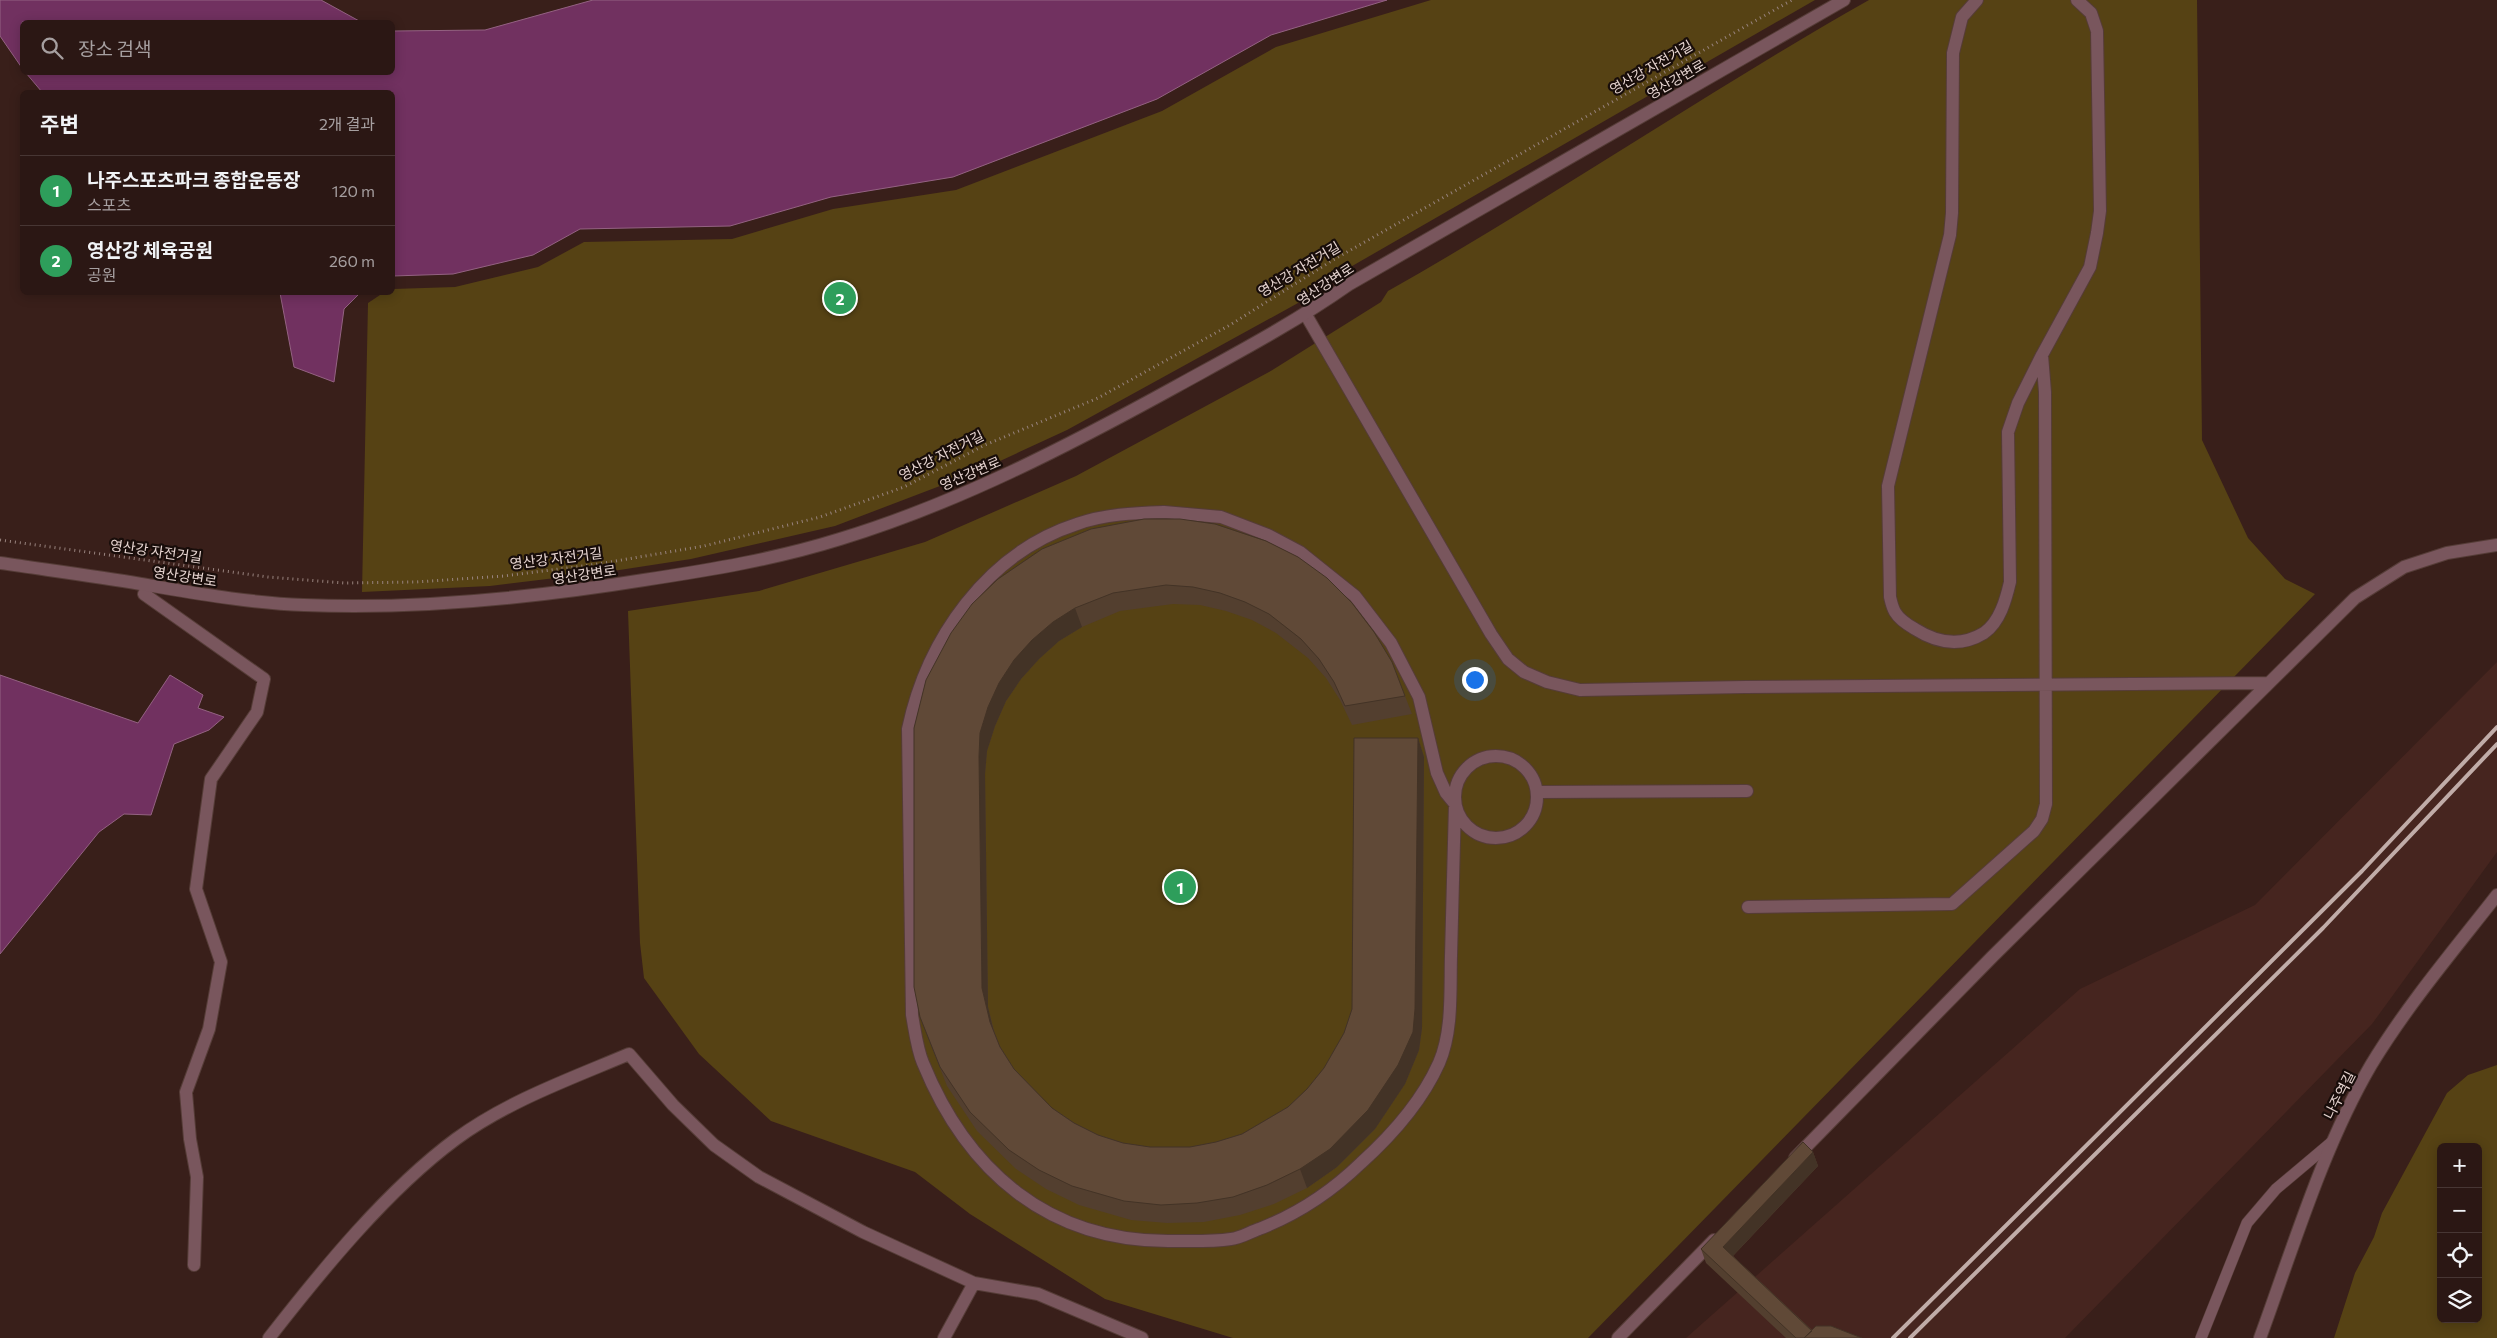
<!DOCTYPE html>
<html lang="ko">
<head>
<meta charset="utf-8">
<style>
  body { margin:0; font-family:Commissioner,"Noto Sans KR",sans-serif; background:#33201d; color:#f1f3f6 }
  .controls { position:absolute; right:15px; bottom:15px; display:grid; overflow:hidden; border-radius:8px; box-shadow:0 2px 12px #0003 }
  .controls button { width:45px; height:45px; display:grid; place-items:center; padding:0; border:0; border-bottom:1px solid #473634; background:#2b1714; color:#f1f3f6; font:25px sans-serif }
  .you { position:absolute; left:1474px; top:679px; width:18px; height:18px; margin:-12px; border:4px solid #fff; border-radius:50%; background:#1a73e8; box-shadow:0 0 0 8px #1a73e833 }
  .badge { display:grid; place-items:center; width:32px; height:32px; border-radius:50%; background:#47d49e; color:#fff; font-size:16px; font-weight:700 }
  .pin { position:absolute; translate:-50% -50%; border:2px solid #fff; box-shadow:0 1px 5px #0006 }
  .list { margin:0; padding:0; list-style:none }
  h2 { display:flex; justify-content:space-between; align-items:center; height:65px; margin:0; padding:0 20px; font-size:21px }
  h2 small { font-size:16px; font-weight:400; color:#a69fa0 }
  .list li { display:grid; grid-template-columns:32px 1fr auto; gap:15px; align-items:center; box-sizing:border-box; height:70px; padding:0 20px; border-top:1px solid #473634 }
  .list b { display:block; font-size:19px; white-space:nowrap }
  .list p { margin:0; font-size:16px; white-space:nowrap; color:#a69fa0 }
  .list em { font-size:16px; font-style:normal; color:#a69fa0 }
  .icon { flex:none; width:28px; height:28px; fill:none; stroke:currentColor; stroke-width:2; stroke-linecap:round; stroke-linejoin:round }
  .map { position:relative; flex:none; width:2497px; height:1338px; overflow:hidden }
  .search { position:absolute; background:#2b1714; box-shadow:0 2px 12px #0003; left:20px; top:20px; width:375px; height:55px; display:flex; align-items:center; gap:12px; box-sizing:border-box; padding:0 18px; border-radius:8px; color:#a69fa0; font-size:19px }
  .panel { position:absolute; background:#2b1714; box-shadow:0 2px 12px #0003; left:20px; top:90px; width:375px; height:205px; border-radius:8px }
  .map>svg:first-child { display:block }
</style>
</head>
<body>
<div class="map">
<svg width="2497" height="1338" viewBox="0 0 2497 1338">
  <rect width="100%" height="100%" fill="#391f1a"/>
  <!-- built -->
  <path fill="#46251f" d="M 2497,662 L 2497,852 L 2372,1024 L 2065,1338 L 1686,1338 L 2080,989 L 2255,905 Z"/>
  <!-- green -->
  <path fill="#564214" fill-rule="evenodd" d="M 1431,0 L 1815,0 L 1340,273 L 1298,303 L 1067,430 L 974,473 L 835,526 L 691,559 L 613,571 L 490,586 L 362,592 L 368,303 L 383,293 L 392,292 L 393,289 L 455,287 L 538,267 L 584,242 L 732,239 L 833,209 L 956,190 L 1162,111 L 1276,47 Z
    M 1869,0 L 2197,0 L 2202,440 L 2248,538 L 2285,579 L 2315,594 L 1588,1338 L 1233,1338 L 1105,1299 L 970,1214 L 915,1172 L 771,1121 L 699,1054 L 644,978 L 640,943 L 628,611 L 759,591 L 925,542 L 1076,476 L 1269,372 L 1381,302 L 1388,291 C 1551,199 1706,92 1869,0 Z
    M 2497,1065 L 2497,1338 L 2334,1338 L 2355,1273 L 2374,1237 L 2382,1213 L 2447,1093 L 2468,1075 ZM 2441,1147 L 2478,1147 L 2478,1319 L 2441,1319 Z"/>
  <!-- water -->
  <path fill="#713160" stroke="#946282" d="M 0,0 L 321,0 L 361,22 L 22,22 L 22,68 L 0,36 Z
    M 593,0 L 1387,0 L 1271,35 L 1157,99 L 953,177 L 831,197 L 730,226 L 580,229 L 533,255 L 453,274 L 393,276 L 392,92 L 42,92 L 26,73 L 392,72 L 393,31 L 485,30 Z
    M 280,293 L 360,293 L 344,309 L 334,382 L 294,367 Z
    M 0,675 L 138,723 L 170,675 L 203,695 L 198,708 L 224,717 L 209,730 L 174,744 L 151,815 L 124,814 L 99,832 L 0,954 Z"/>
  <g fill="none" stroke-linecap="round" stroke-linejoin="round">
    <!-- service casing -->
    <g stroke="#553c37" stroke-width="12">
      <path id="service" d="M 2201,1338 L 2247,1223 L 2276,1189 L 2333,1141"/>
    </g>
    <!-- minor casing -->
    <g stroke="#553c37" stroke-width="14">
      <path id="minor" d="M 1977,0 L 1962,17 L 1953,53 L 1952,213 L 1950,235 L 1888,486 L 1890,597 C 1891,601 1892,607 1895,612 C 1899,619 1908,625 1915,629 C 1937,643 1961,647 1984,633 C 2000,622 2006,599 2010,582 L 2008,432 L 2018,403 L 2042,355 L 2090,267 L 2097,233 L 2100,211 L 2097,31 L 2091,13 L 2077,0
        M 1306,315 L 1491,634 L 1508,659 L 1524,672 L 1547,682 L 1580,690 L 1745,687 L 2268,683
        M 1164,512 L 1221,517 L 1268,535 L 1300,552 L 1355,596 L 1391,643 L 1419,697 L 1437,773 L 1446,793 L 1455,804 C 1454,855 1452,905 1451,956 C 1450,990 1453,1031 1439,1063 C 1422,1101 1392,1135 1361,1163 C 1331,1192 1298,1214 1259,1229 C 1250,1232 1241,1238 1231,1239 C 1211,1242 1189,1241 1168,1241 C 1048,1241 967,1171 923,1063 C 917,1049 915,1031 912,1015 L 908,729 C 927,639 987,553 1077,524 C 1105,514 1135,513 1164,512 Z
        M 144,594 L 264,679 L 257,712 L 211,779 L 196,889 L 221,962 L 209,1029 L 186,1092 L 190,1139 L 197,1177 L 194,1265
        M1455 797a41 41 0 1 1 82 0a41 41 0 1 1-82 0Z
        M 1538,792 L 1747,791
        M 1748,907 L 1952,904 L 2034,831 L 2042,819 L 2046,804 L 2045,392 L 2042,355
        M 1795,1158 L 1992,957 L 2355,598 L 2404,567 L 2447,553 L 2497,545
        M 269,1338 C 322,1270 387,1190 456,1139 C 508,1101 570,1079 629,1054 L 673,1105 L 714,1145 L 759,1177 L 863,1232 L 974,1283 L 1038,1294 L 1142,1338
        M 944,1338 L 974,1283
        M 1618,1338 L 1714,1240"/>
    </g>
    <!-- tertiary casing -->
    <g stroke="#553c37" stroke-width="14">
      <path id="tertiary" d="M 0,563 C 47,570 94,576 141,584 C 195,593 249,603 304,605 C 418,610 532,598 644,580 C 710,570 776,559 840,539 C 958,503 1068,446 1177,386 C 1235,354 1294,323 1348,285 L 1844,0
        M 2260,1338 C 2293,1248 2323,1147 2371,1065 C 2408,1004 2454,950 2497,895"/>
    </g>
    <!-- path -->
    <path stroke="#98837e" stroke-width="3" stroke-dasharray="1 4" stroke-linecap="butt" d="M 0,540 L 268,577 L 344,583 L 416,582 L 504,576 L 598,564 L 704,546 L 820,517 L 904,487 L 985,445 L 1098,398 L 1230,325 L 1333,260 L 1792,0"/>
    <!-- service -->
    <use href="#service" stroke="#79565d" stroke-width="11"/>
    <!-- minor -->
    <use href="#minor" stroke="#79565d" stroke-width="12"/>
    <!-- tertiary -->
    <use href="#tertiary" stroke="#79565d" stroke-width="12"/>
    <!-- rail -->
    <path stroke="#c0aca8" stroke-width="4" d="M 1893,1338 L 2362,871 L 2497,727
      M 1910,1338 L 2323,928 L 2497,744"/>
  </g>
  <!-- wall -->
  <path fill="#533f2f" d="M 1144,519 L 1405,696 L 1412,714 L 1352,725 L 1340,700 L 1326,678 L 1308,658 L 1276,633 L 1252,620 L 1226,611 L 1200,605 L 1173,604 L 1120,611 L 1082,627 L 1059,641 L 1039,659 L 1021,679 L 1006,701 L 995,726 L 987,751 L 985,774 L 988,1007 L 995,1034 L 1000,1047 L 1014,1069 L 1052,1108 L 1074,1123 L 1098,1135 L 1123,1143 L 1150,1147 L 1190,1147 L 1216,1142 L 1242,1134 L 1288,1107 L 1307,1089 L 1324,1068 L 1344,1033 L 1352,1009 L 1418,738 L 1424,757 L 1422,1028 L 1419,1050 L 1405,1084 L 1375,1129 L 1337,1167 L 1307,1188 L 1274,1204 L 1240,1215 L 1204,1222 L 1167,1223 L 1131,1220 L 1079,1205 L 1046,1189 L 1016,1169 L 977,1131 L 947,1086 L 920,1017 L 914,728 Z
    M 1813,1152 L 1818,1166 L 1733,1256 L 1812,1330 L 1862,1338 L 1786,1338 L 1706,1263 L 1701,1249 Z"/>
  <!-- shaded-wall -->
  <path fill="#433326" d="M 1075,608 L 1082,627 L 1059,641 L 1039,659 L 1021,679 L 1006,701 L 995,726 L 987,751 L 985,774 L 988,1007 L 996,1041 L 990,1022 L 982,988 L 979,756 L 980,733 L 988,707 L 999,683 L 1014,660 L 1032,640 L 1053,622 Z
    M 1418,738 L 1424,757 L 1422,1028 L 1419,1050 L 1405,1084 L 1375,1129 L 1337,1167 L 1307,1188 L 1300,1169 L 1330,1149 Z
    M 1813,1152 L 1818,1166 L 1728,1261 L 1723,1247 Z"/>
  <!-- building -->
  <path fill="#604937" stroke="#433326" d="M 1144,519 L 1180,519 L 1215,524 L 1266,541 L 1298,557 L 1327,578 L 1352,603 L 1374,632 L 1392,662 L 1405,696 L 1345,706 L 1334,682 L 1319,659 L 1301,639 L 1269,614 L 1245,602 L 1220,593 L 1193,587 L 1166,585 L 1113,593 L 1075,608 L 1053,622 L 1032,640 L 1014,660 L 999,683 L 988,707 L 980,733 L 979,756 L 982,988 L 990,1022 L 1000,1047 L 1014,1069 L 1052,1108 L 1074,1123 L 1098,1135 L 1123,1143 L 1150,1147 L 1190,1147 L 1216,1142 L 1242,1134 L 1288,1107 L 1307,1089 L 1324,1068 L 1344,1033 L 1352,1009 L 1354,738 L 1418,738 L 1415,1009 L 1413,1032 L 1398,1065 L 1368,1110 L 1330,1149 L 1300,1169 L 1267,1185 L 1233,1197 L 1197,1203 L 1161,1205 L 1124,1201 L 1072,1186 L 1039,1170 L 1009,1150 L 970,1112 L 940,1067 L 920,1017 L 914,987 L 914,728 L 926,680 L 951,633 L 972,604 L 998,579 L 1042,549 L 1091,529 Z
    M 1803,1142 L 1813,1152 L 1723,1247 L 1812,1331 L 1804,1338 L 1796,1338 L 1701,1249 Z
    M 1816,1326 L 1831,1326 L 1862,1338 L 1804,1338 Z"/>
  <g text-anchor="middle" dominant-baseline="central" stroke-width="4.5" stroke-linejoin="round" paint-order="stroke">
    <!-- street labels -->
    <g font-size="14" fill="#e7d5d1" stroke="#180d0a">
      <text transform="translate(1651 67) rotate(-30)">영산강 자전거길</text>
      <text transform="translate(1676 79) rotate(-30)">영산강변로</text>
      <text transform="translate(1299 269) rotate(-31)">영산강 자전거길</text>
      <text transform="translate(1325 284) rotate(-33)">영산강변로</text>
      <text transform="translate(941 455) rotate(-27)">영산강 자전거길</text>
      <text transform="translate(970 473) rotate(-23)">영산강변로</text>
      <text transform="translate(156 551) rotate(8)">영산강 자전거길</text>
      <text transform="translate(556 558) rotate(-7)">영산강 자전거길</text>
      <text transform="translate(584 574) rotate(-8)">영산강변로</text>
      <text transform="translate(185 576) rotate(9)">영산강변로</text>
      <text transform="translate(2339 1095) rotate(-63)">나주역길</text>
    </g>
  </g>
</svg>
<div class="controls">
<button>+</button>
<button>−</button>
<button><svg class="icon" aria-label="locate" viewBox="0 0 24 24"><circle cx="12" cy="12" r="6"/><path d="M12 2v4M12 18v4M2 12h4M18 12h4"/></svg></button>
<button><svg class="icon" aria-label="layers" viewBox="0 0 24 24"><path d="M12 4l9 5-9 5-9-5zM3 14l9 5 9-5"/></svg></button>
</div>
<div class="you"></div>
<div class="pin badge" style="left:1180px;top:887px;background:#2e9e5b">1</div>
<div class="pin badge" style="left:840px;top:298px;background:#2e9e5b">2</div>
<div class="search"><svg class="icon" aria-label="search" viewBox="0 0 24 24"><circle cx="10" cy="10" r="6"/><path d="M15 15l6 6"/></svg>장소 검색</div>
<section class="panel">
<h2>주변<small>2개 결과</small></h2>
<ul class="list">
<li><span class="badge" style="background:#2e9e5b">1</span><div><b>나주스포츠파크 종합운동장</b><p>스포츠</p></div><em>120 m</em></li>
<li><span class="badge" style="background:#2e9e5b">2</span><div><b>영산강 체육공원</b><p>공원</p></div><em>260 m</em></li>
</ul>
</section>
</div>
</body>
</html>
